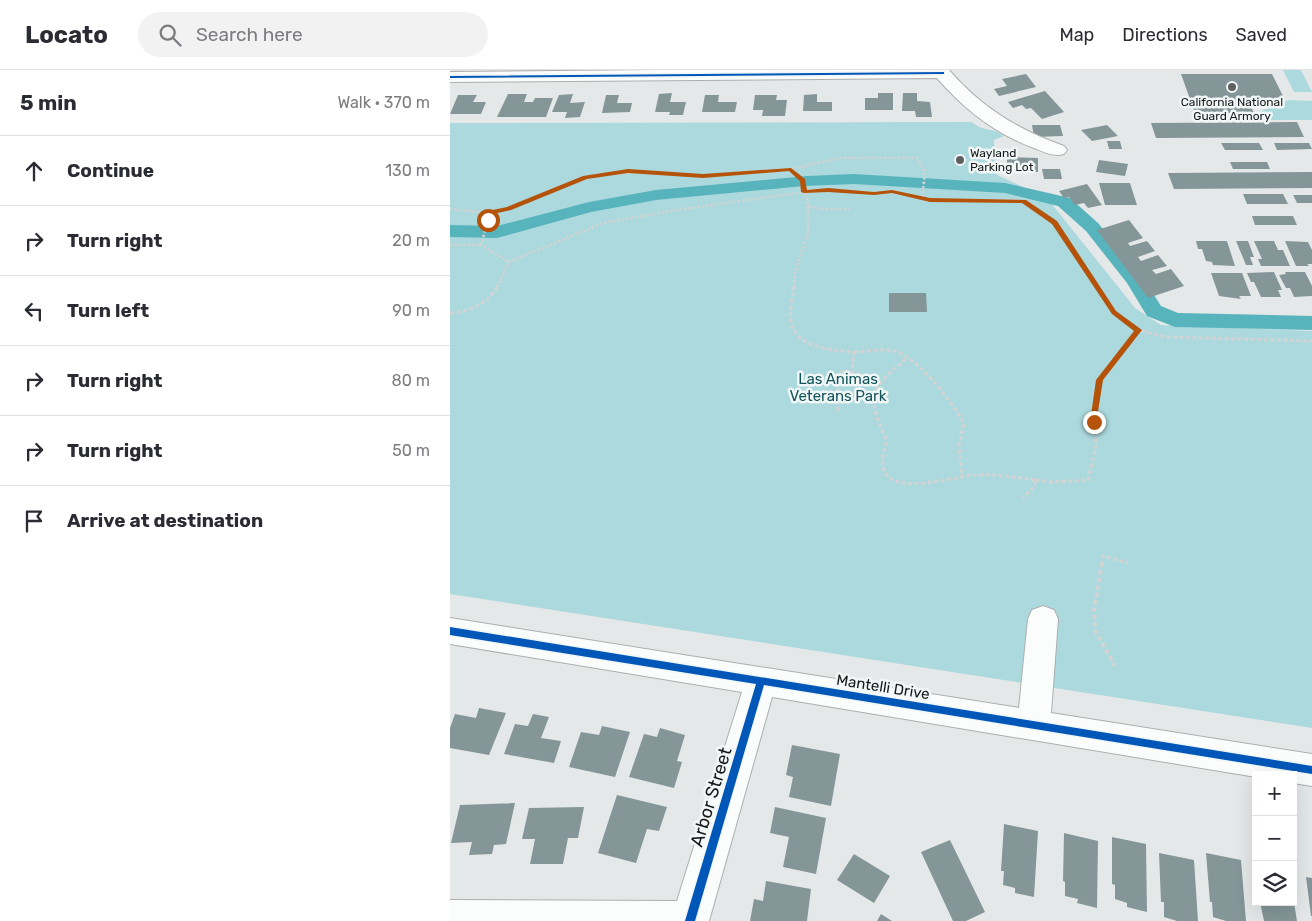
<!DOCTYPE html>
<html lang="en">
<head>
<meta charset="utf-8">
<style>
  body { margin:0; font-family:Rubik,sans-serif; background:#f2f2f3; color:#2b2b33 }
  .controls { position:absolute; right:15px; bottom:15px; display:grid; overflow:hidden; border-radius:0px; box-shadow:0 5px 20px #0002 }
  .controls button { width:45px; height:45px; display:grid; place-items:center; padding:0; border:0; border-bottom:1px solid #e1e1e2; background:#fff; color:#2b2b33; font:25px sans-serif }
  .stop { position:absolute; width:15px; height:15px; margin:-11px; border:4px solid #b45309; border-radius:50%; background:#fff }
  .stop.end { background:#b45309; border-color:#fff; box-shadow:0 1px 5px #0008 }
  .list { margin:0; padding:0; list-style:none }
  h2 { display:flex; justify-content:space-between; align-items:center; height:65px; margin:0; padding:0 20px; font-size:21px }
  h2 small { font-size:16px; font-weight:400; color:#7c7c81 }
  .list li { display:grid; grid-template-columns:32px 1fr auto; gap:15px; align-items:center; box-sizing:border-box; height:70px; padding:0 20px; border-top:1px solid #e1e1e2 }
  .list b { display:block; font-size:19px; white-space:nowrap }
  .list em { font-size:16px; font-style:normal; color:#7c7c81 }
  .icon { flex:none; width:28px; height:28px; fill:none; stroke:currentColor; stroke-width:2; stroke-linecap:round; stroke-linejoin:round }
  .map { position:relative; flex:none; width:862px; height:851px; overflow:hidden }
  header { display:flex; align-items:center; gap:30px; box-sizing:border-box; height:70px; padding:0 25px; background:#fff; border-bottom:1px solid #e1e1e2 }
  header strong { font-size:24px }
  nav { display:flex; gap:28px; margin-inline-start:auto; font-size:18px }
  .search { width:350px; height:45px; background:#f2f2f3; display:flex; align-items:center; gap:12px; box-sizing:border-box; padding:0 18px; border-radius:28px; color:#7c7c81; font-size:19px }
  main { display:flex }
  aside { flex:1; background:#fff }
  .map>svg:first-child { display:block }
</style>
</head>
<body>
<header>
<strong>Locato</strong>
<div class="search"><svg class="icon" aria-label="search" viewBox="0 0 24 24"><circle cx="10" cy="10" r="6"/><path d="M15 15l6 6"/></svg>Search here</div>
<nav><a>Map</a><a>Directions</a><a>Saved</a></nav>
</header>
<main>
<aside>
<h2>5 min<small>Walk · 370 m</small></h2>
<ul class="list">
<li><svg class="icon" aria-label="ahead" viewBox="0 0 24 24"><path d="M12 20V5M6 11l6-6 6 6"/></svg><div><b>Continue</b></div><em>130 m</em></li>
<li><svg class="icon" aria-label="right" viewBox="0 0 24 24"><path d="M7 20v-9h11M14 6l5 5-5 5"/></svg><div><b>Turn right</b></div><em>20 m</em></li>
<li><svg class="icon" aria-label="left" viewBox="0 0 24 24"><path d="M17 20v-9H6M10 6l-5 5 5 5"/></svg><div><b>Turn left</b></div><em>90 m</em></li>
<li><svg class="icon" aria-label="right" viewBox="0 0 24 24"><path d="M7 20v-9h11M14 6l5 5-5 5"/></svg><div><b>Turn right</b></div><em>80 m</em></li>
<li><svg class="icon" aria-label="right" viewBox="0 0 24 24"><path d="M7 20v-9h11M14 6l5 5-5 5"/></svg><div><b>Turn right</b></div><em>50 m</em></li>
<li><svg class="icon" aria-label="arrive" viewBox="0 0 24 24"><path d="M6 21V4h12l-3 4 3 4H6"/></svg><div><b>Arrive at destination</b></div></li>
</ul>
</aside>
<div class="map">
<svg width="862" height="851" viewBox="0 0 862 851">
  <rect width="100%" height="100%" fill="#e5e8e9"/>
  <!-- green -->
  <path fill="#acd9dd" d="M 833,0 L 851,0 L 862,22 L 844,22 Z
    M 839,30 L 862,31 L 862,50 L 800,50 L 799,46 Z
    M 522,52 C 532,62 544,57 554,66 L 544,70 L 547,105 L 582,121 L 601,133 L 685,238 L 711,255 L 862,261 L 862,658 L 0,524 L 0,53 Z"/>
  <g fill="none" stroke-linecap="round" stroke-linejoin="round">
    <!-- canal -->
    <path fill="#58b4bc" fill-rule="evenodd" d="M 404,104 L 555,113 L 620,128 L 648,153 L 692,206 L 711,236 L 728,243 L 862,246 L 862,260 L 725,257 L 697,246 L 677,213 L 636,161 L 608,136 L 555,123 L 404,114 L 354,116 L 206,130 L 141,142 L 47,168 L 0,167 L 0,155 L 47,156 L 139,132 L 206,120 L 357,106 Z"/>
  </g>
  <!-- building -->
  <path fill="#849698" d="M 576,4 L 586,17 L 549,26 L 544,19 L 557,16 L 552,9 Z
    M 731,4 L 822,4 L 835,30 L 813,30 L 817,37 L 801,37 L 804,43 L 745,43 Z
    M 595,21 L 614,42 L 592,49 L 581,38 L 576,39 L 572,35 L 563,38 L 558,32 Z
    M 222,23 L 220,32 L 236,32 L 233,45 L 219,45 L 220,42 L 205,42 L 209,24 Z
    M 428,23 L 443,23 L 443,40 L 415,40 L 415,28 L 428,28 Z
    M 453,23 L 467,23 L 467,31 L 480,32 L 482,47 L 466,47 L 465,41 L 452,41 Z
    M 58,24 L 77,24 L 74,32 L 83,32 L 85,28 L 103,28 L 96,47 L 47,47 Z
    M 123,24 L 120,33 L 135,32 L 130,47 L 115,48 L 117,42 L 102,42 L 109,25 Z
    M 367,24 L 367,32 L 382,32 L 382,41 L 353,41 L 354,25 Z
    M 8,25 L 27,25 L 23,32 L 36,32 L 31,44 L 0,44 Z
    M 156,25 L 169,25 L 167,33 L 182,33 L 180,42 L 152,43 Z
    M 255,25 L 269,25 L 268,32 L 287,32 L 285,42 L 252,42 Z
    M 305,25 L 327,25 L 326,30 L 337,30 L 335,46 L 312,46 L 313,40 L 303,40 Z
    M 847,52 L 854,67 L 706,68 L 701,53 Z
    M 582,55 L 610,55 L 613,66 L 584,67 Z
    M 657,55 L 668,66 L 642,71 L 631,60 Z
    M 657,71 L 670,71 L 672,79 L 659,79 Z
    M 771,73 L 809,73 L 813,80 L 775,80 Z
    M 824,73 L 859,73 L 862,79 L 827,80 Z
    M 557,87 L 588,88 L 588,102 L 557,101 Z
    M 649,90 L 678,94 L 675,106 L 646,102 Z
    M 780,92 L 817,92 L 820,99 L 783,99 Z
    M 592,99 L 610,99 L 612,109 L 594,109 Z
    M 862,102 L 862,118 L 724,119 L 718,103 Z
    M 649,113 L 680,113 L 687,135 L 655,135 Z
    M 637,114 L 652,135 L 638,138 L 634,133 L 625,135 L 619,127 L 614,128 L 609,121 Z
    M 793,124 L 833,124 L 838,134 L 797,134 Z
    M 843,125 L 862,125 L 862,133 L 847,133 Z
    M 802,146 L 843,146 L 847,155 L 805,155 Z
    M 679,150 L 693,168 L 678,173 L 680,176 L 697,171 L 705,181 L 688,187 L 691,191 L 708,185 L 717,196 L 702,200 L 706,204 L 721,199 L 734,216 L 698,228 L 647,160 Z
    M 746,171 L 777,171 L 785,196 L 763,195 L 762,192 L 756,191 L 752,179 L 748,179 Z
    M 786,171 L 798,171 L 804,187 L 800,187 L 803,195 L 796,195 Z
    M 804,171 L 824,171 L 828,180 L 833,180 L 840,196 L 811,196 L 808,189 L 812,189 Z
    M 835,171 L 858,172 L 862,180 L 862,194 L 857,194 L 859,196 L 846,196 Z
    M 824,202 L 832,220 L 828,220 L 831,227 L 811,227 L 804,212 L 801,212 L 797,203 Z
    M 835,202 L 855,202 L 862,216 L 862,226 L 844,227 L 840,218 L 836,218 L 829,205 L 836,204 Z
    M 761,203 L 792,203 L 801,226 L 789,226 L 791,229 L 769,226 Z
    M 439,223 L 476,223 L 477,242 L 439,242 Z
    M 29,638 L 56,643 L 39,685 L 0,678 L 0,658 L 5,644 L 26,648 Z
    M 83,644 L 99,647 L 91,668 L 111,671 L 104,693 L 54,684 L 65,654 L 78,656 Z
    M 152,656 L 180,662 L 165,707 L 119,697 L 131,662 L 149,665 Z
    M 210,658 L 235,665 L 227,691 L 232,692 L 224,718 L 179,707 L 194,664 L 207,667 Z
    M 342,675 L 390,684 L 381,736 L 339,727 L 343,707 L 336,705 Z
    M 167,725 L 217,737 L 209,761 L 197,759 L 186,793 L 148,783 Z
    M 65,733 L 56,774 L 44,775 L 42,784 L 19,785 L 22,772 L 1,773 L 10,735 Z
    M 134,737 L 128,768 L 118,768 L 113,794 L 80,794 L 85,769 L 72,769 L 79,738 Z
    M 325,737 L 376,748 L 366,804 L 333,797 L 339,767 L 320,763 Z
    M 554,754 L 588,761 L 584,827 L 565,823 L 565,818 L 553,815 L 554,801 L 551,801 Z
    M 614,763 L 648,771 L 647,838 L 627,833 L 628,829 L 615,826 L 615,812 L 613,811 Z
    M 662,767 L 696,774 L 697,842 L 677,837 L 677,833 L 665,829 L 665,815 L 662,814 Z
    M 500,770 L 535,842 L 516,851 L 503,851 L 471,782 Z
    M 709,783 L 744,790 L 748,851 L 727,851 L 714,847 L 714,832 L 711,832 Z
    M 756,783 L 791,790 L 796,851 L 776,851 L 763,847 L 762,832 L 760,832 Z
    M 404,784 L 440,806 L 424,833 L 387,810 Z
    M 856,807 L 862,808 L 862,846 L 861,846 Z
    M 316,811 L 361,819 L 357,851 L 300,851 L 304,829 L 313,831 Z
    M 843,826 L 847,851 L 814,851 L 810,832 L 843,832 Z
    M 431,844 L 442,851 L 427,851 Z"/>
  <g fill="none" stroke-linecap="round" stroke-linejoin="round">
    <!-- minor casing -->
    <g stroke="#adafaf" stroke-width="2">
      <path id="minor" d="M 206,0 L 499,0 C 531,37 568,60 614,76 L 617,80 L 614,84 C 603,87 594,82 584,78 C 545,64 514,39 487,8 L 0,12 L 0,2 Z
        M 593,536 L 604,540 L 608,549 L 601,643 L 862,684 L 862,716 L 843,713 L 843,705 L 806,705 L 806,707 L 322,627 L 259,851 L 0,851 L 0,830 L 227,831 L 292,622 L 0,574 L 0,548 L 569,638 L 578,549 L 582,540 Z"/>
    </g>
    <!-- path-far2 -->
    <path stroke="#d2d4d4" stroke-width="2.5" stroke-dasharray="2.5 2" stroke-linecap="butt" d="M 341,99 L 389,88 L 467,88 L 475,102 L 472,128
      M 358,136 L 372,139 L 400,139
      M 0,139 L 40,143 L 59,138 L 111,116 L 152,104 L 199,102 L 253,106 L 341,99 L 353,110 L 358,136 L 358,163 L 345,202 L 344,217
      M 40,143 L 31,175 L 59,192
      M 0,175 L 31,175
      M 47,217 L 59,192 L 153,153 L 226,140 L 355,122 L 391,120 L 424,123 L 441,121 L 480,130 L 565,130 L 582,135 L 604,153 L 647,217"/>
    <!-- path-far1 -->
    <path stroke="#d2d4d4" stroke-width="3" stroke-dasharray="4 2.5" stroke-linecap="butt" d="M 344,216 C 343,226 339,241 341,251 C 345,279 383,280 404,282 L 402,302 L 431,310
      M 646,216 L 664,243 L 688,260 L 716,267 L 862,271
      M 0,243 C 21,241 37,234 48,216
      M 404,282 C 417,282 435,277 447,282 C 471,291 502,332 514,353 L 509,375 L 512,406
      M 456,289 C 419,319 416,326 437,371 C 413,436 493,408 525,405 C 545,404 566,407 586,410 L 583,418 L 573,428
      M 388,341 L 388,310 L 391,302 L 402,302
      M 586,410 L 602,412 L 638,410 L 646,376 L 644,352 L 650,310 L 688,260
      M 652,495 L 653,486 L 678,493"/>
    <!-- path -->
    <path stroke="#d2d4d4" stroke-width="4" stroke-dasharray="4.5 3" stroke-linecap="butt" d="M 652,493 L 644,540 L 645,560 L 665,596"/>
    <!-- minor -->
    <use href="#minor" fill="#fbfcfc" fill-rule="evenodd"/>
    <!-- cycleway casing -->
    <g stroke="#f1f6f7" stroke-width="3">
      <path id="cycleway" d="M 494,2 L 494,4 L 492,4 L 0,8 L 0,6 Z
        M 0,557 L 862,696 L 862,704 L 314,615 L 245,851 L 235,851 L 306,614 L 0,565 Z"/>
    </g>
    <!-- cycleway -->
    <use href="#cycleway" fill="#0057b8" fill-rule="evenodd"/>
  </g>
  <!-- route -->
  <path fill="#b45309" d="M 341,98 L 355,109 L 357,120 L 378,118 L 424,122 L 442,120 L 480,128 L 576,130 L 607,151 L 666,241 L 692,260 L 653,310 L 646,354 L 640,352 L 646,310 L 684,261 L 662,244 L 602,154 L 572,133 L 480,132 L 442,123 L 424,125 L 378,122 L 354,123 L 351,122 L 350,111 L 339,101 L 253,108 L 178,103 L 137,109 L 61,140 L 43,144 L 40,152 L 35,150 L 38,141 L 57,137 L 133,106 L 178,99 L 253,104 Z"/>
  <!-- markers -->
  <g fill="#5f6162" stroke="#f1f6f7" stroke-width="2">
    <circle cx="782" cy="17" r="5"/>
    <circle cx="510" cy="90" r="5"/>
  </g>
  <g text-anchor="middle" dominant-baseline="central" stroke-width="5" stroke-linejoin="round" paint-order="stroke">
    <!-- far-poi labels -->
    <g font-size="12" fill="#171919" stroke="#f1f6f7">
      <text x="782" y="32">California National<tspan x="782" dy="14">Guard Armory</tspan></text>
      <text x="520" y="83" text-anchor="start">Wayland<tspan x="520" dy="14">Parking Lot</tspan></text>
    </g>
    <!-- park labels -->
    <g font-size="15" fill="#12555b" stroke="#f1f6f7">
      <text x="388" y="309">Las Animas<tspan x="388" dy="17">Veterans Park</tspan></text>
    </g>
    <!-- street labels -->
    <g font-size="15" fill="#171919" stroke="#f1f6f7">
      <text transform="translate(433 617) rotate(9)">Mantelli Drive</text>
    </g>
    <!-- near-street labels -->
    <g font-size="18" fill="#171919" stroke="#f1f6f7">
      <text transform="translate(261 727) rotate(-73)">Arbor Street</text>
    </g>
  </g>
</svg>
<div class="controls">
<button>+</button>
<button>−</button>
<button><svg class="icon" aria-label="layers" viewBox="0 0 24 24"><path d="M12 4l9 5-9 5-9-5zM3 14l9 5 9-5"/></svg></button>
</div>
<div class="stop" style="left:38px;top:150px"></div>
<div class="stop end" style="left:644px;top:352px"></div>
</div>
</main>
</body>
</html>
